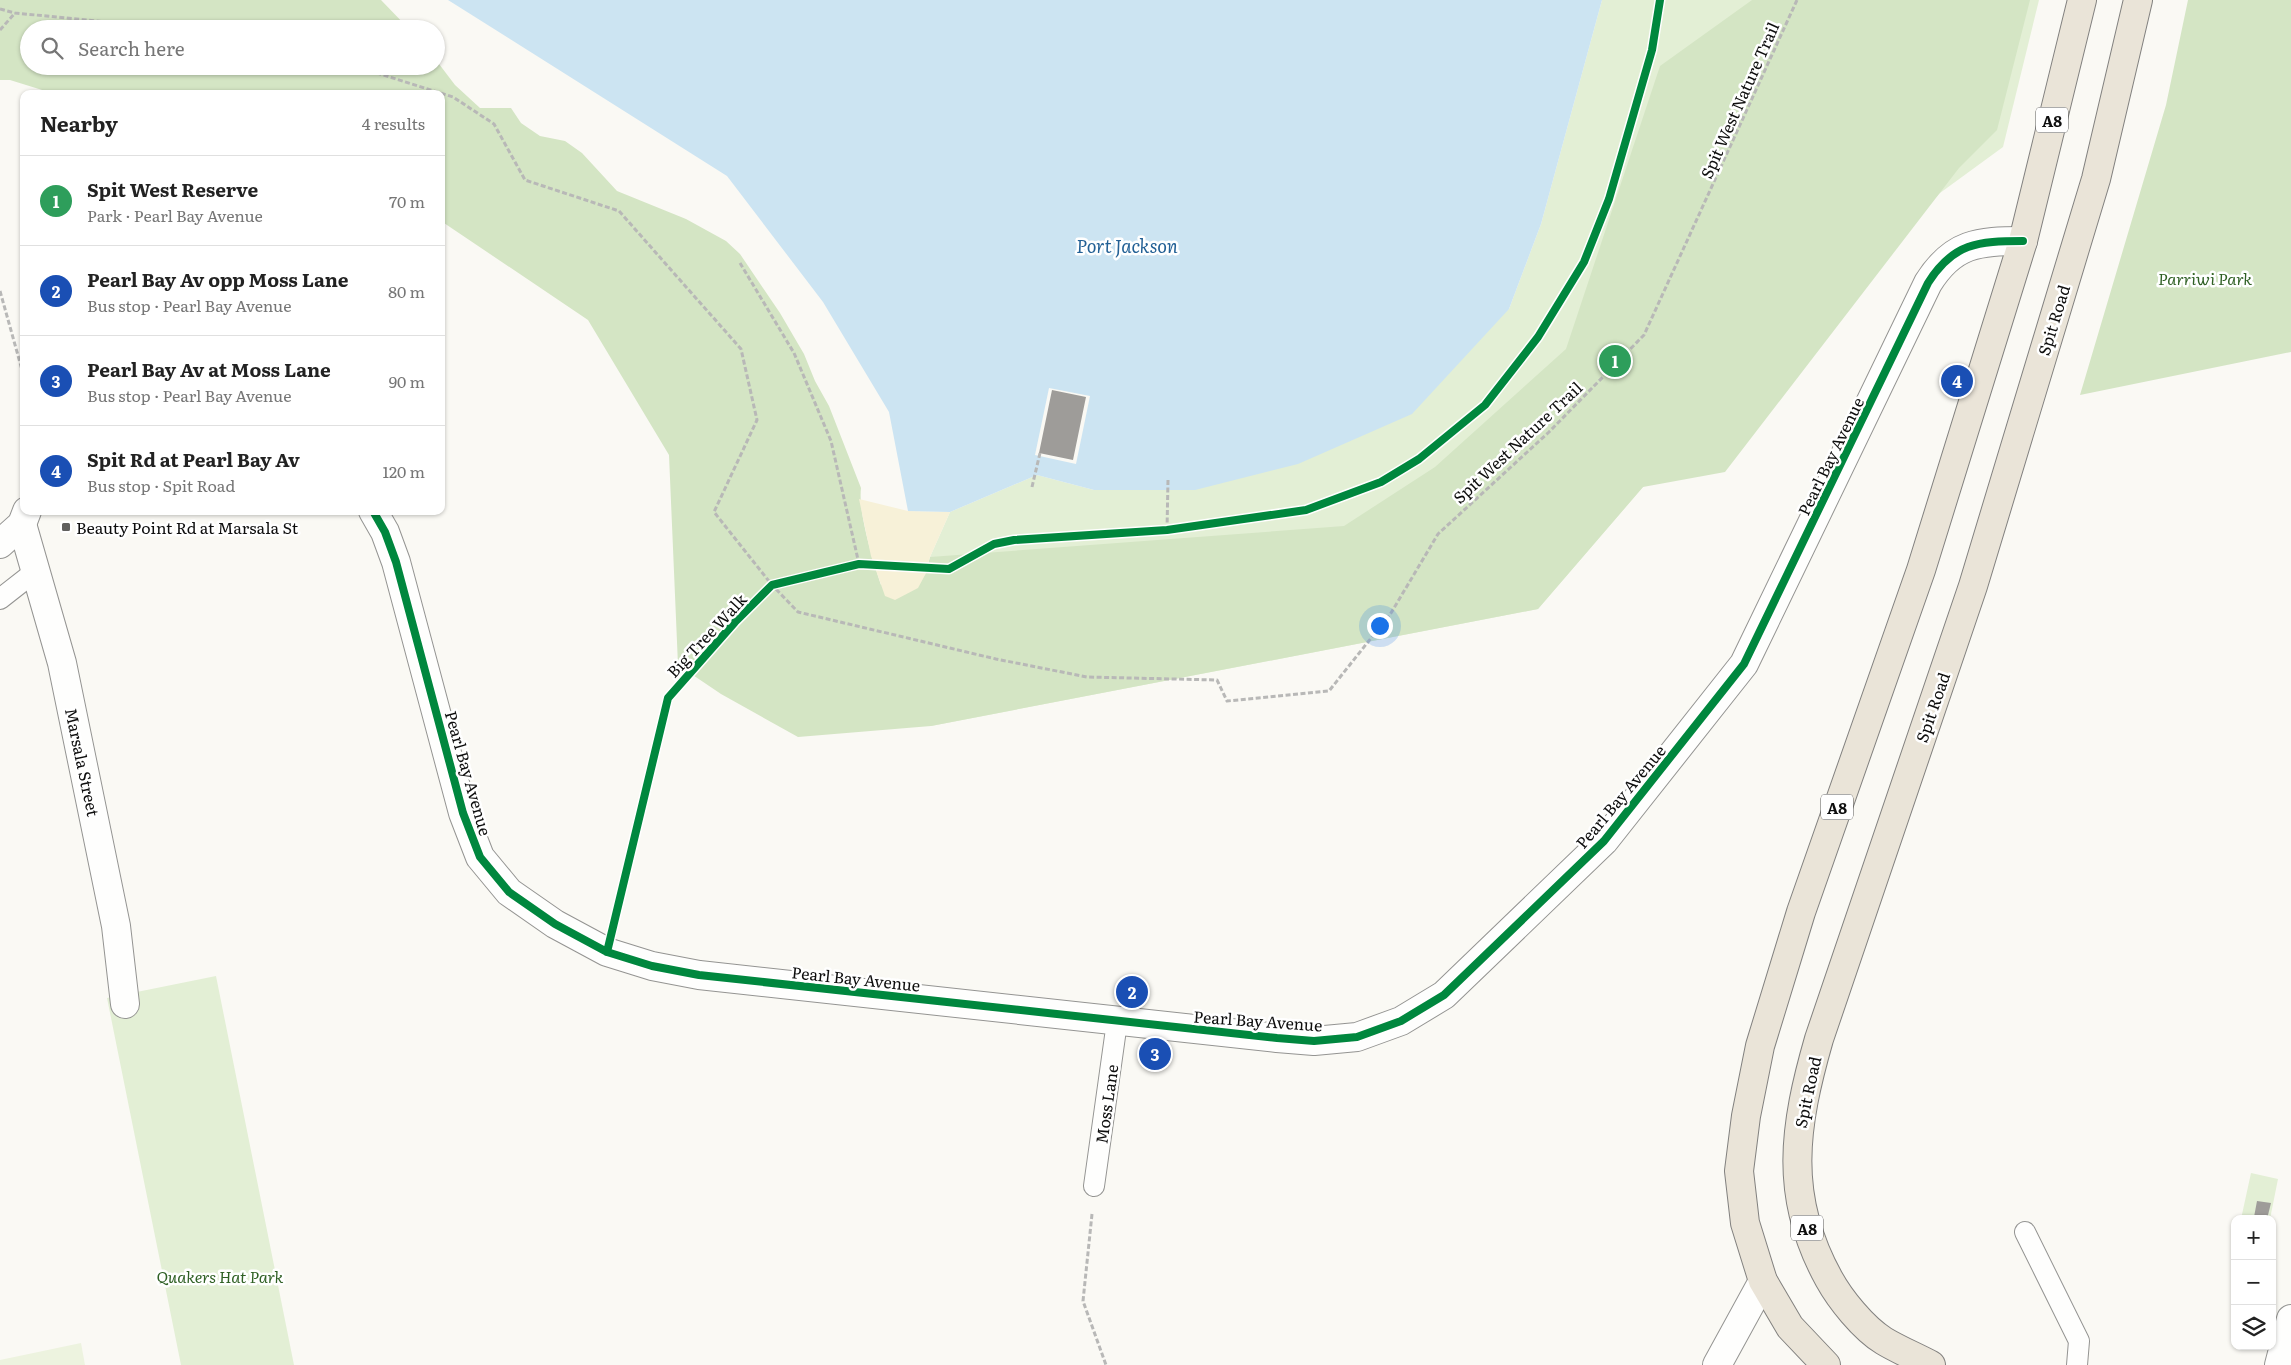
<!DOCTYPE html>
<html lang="en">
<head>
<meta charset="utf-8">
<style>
  body { margin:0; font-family:Literata,serif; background:#f2f2f2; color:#222 }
  .controls { position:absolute; right:15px; bottom:15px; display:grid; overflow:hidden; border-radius:10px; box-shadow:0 1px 4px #0004 }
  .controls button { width:45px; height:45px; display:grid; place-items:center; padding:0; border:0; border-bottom:1px solid #e0e0e0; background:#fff; color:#222; font:25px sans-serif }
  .you { position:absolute; left:1379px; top:625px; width:18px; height:18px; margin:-12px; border:4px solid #fff; border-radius:50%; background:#1a73e8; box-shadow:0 0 0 8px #1a73e833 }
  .badge { display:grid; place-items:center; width:32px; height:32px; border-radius:50%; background:#61605e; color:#fff; font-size:16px; font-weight:700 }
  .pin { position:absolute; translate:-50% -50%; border:2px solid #fff; box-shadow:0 1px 5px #0006 }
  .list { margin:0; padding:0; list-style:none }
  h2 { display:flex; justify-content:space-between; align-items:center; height:65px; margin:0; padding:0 20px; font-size:21px }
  h2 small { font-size:16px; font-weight:400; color:#767676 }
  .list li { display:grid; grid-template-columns:32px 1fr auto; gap:15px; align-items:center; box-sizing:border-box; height:90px; padding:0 20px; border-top:1px solid #e0e0e0 }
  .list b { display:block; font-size:19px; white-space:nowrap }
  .list p { margin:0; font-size:16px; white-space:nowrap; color:#767676 }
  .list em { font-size:16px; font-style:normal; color:#767676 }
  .icon { flex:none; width:28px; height:28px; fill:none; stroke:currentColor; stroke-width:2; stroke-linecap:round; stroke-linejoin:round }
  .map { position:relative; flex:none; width:2291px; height:1365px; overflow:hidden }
  .search { position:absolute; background:#fff; box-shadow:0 1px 4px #0004; left:20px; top:20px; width:425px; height:55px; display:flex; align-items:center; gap:12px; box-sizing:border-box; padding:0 18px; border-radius:28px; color:#767676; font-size:19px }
  .panel { position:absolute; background:#fff; box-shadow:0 1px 4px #0004; left:20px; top:90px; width:425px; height:425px; border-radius:10px }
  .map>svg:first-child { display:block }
</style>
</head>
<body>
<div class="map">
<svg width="2291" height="1365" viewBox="0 0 2291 1365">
  <rect width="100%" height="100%" fill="#faf9f4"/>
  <!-- green -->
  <path fill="#e3efd5" d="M 1602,0 L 2039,0 L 2003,147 L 1940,193 L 1643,487 L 1538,609 L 931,726 L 930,557 L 950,512 L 1037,475 L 1094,490 L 1509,309 L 1541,224 Z
    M 216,976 L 294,1365 L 181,1365 L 107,998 Z
    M 2251,1173 L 2278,1179 L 2270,1219 L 2241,1219 Z"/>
  <!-- forest -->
  <path fill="#d4e5c4" d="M 0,0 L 381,0 L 409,29 L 29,29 L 29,66 L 436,66 L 436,60 L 455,85 L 480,108 L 511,108 L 521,123 L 540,136 L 565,141 L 582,153 L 617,191 L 686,219 L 726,241 L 740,254 L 780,313 L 804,354 L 815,381 L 829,406 L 861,488 C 858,513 873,560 881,585 L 925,575 L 930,557 L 1344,526 L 1435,467 L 1566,349 L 1660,66 L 1752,0 L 2030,0 L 1997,130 L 1959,168 L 1725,472 L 1643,487 L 1538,609 L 931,726 L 798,737 L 721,694 L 678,665 L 669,455 L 588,320 L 441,221 L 441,94 L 55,94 L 10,80 L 0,80 Z
    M 2188,0 L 2291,0 L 2291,352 L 2080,395 L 2166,105 Z"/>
  <!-- sand -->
  <path fill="#f7f1d8" d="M 859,499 L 908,511 L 950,512 L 930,557 L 925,575 L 918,588 L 895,600 L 885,596 L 871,556 Z"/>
  <!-- pitch -->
  <path fill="#edf3df" d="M 81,1343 L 85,1365 L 0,1365 L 0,1360 Z"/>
  <!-- water -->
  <path fill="#cce4f2" d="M 448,0 L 1602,0 L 1541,224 L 1509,309 L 1412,414 L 1298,464 L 1195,490 L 1094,490 L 1037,475 L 950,512 L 908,511 L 889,412 L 823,302 L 727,176 Z"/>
  <!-- pier -->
  <path fill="#faf9f4" d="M 1049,388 L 1090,396 L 1076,464 L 1035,455 Z"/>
  <!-- building -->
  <path fill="#9e9c99" d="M 1052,390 L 1086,397 L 1073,460 L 1039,453 Z
    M 2257,1201 L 2271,1203 L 2267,1219 L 2254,1217 Z"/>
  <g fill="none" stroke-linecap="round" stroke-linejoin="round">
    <!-- service casing -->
    <g stroke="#949492" stroke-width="22">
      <path id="service" d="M 0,599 L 37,570
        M 1094,1186 L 1117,1022
        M 2025,1232 L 2079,1341 L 2077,1365"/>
    </g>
    <!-- minor casing -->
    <g stroke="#949492" stroke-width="30">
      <path id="minor" d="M 22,524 L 62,663 L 116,926 L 125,1004
        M 1717,1365 L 1763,1281
        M 2279,1365 L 2291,1319"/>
    </g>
    <!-- tertiary casing -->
    <g stroke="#949492" stroke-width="30">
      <path id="tertiary" d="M 373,511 L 385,532 L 396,562 L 463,813 L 480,857 L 509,892 L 555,924 L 607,952 L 652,966 L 699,975 L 1277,1038 L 1314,1041 L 1357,1037 L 1401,1021 L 1444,995 L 1604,841 L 1744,664 L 1928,283 C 1953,243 1978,241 2023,241
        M 0,544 L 22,524 L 27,511"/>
    </g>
    <!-- trunk casing -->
    <g stroke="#82817f" stroke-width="30">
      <path id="trunk" d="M 1826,1365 L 1790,1327 L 1763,1281 L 1745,1223 L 1739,1171 L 1746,1116 L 1760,1046 L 1801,912 L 1921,570 L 2023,241 L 2082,0
        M 1931,1365 C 1916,1357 1899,1350 1884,1341 C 1863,1328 1840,1299 1829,1279 C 1783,1196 1794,1126 1819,1039 L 1973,586 L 2096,179 L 2138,0"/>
    </g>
    <!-- path -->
    <path stroke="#b8b8b7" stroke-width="3" stroke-dasharray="5 2.5" stroke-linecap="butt" d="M 0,9 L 15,13 L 180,29
      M 0,30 L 15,13
      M 355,66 L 453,97 L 494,124 L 525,180 L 619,211 L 741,349 L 757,420 L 714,512 L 772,585 L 798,612 L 996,659 L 1087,677 L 1217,680 L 1227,701 L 1329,691 L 1391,613 L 1438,534 L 1549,432 L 1644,335 L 1797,0
      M 740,263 L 794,353 L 831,441 L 859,564
      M 0,291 L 24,377
      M 1032,487 L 1040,453
      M 1167,530 L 1168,480
      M 1092,1214 L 1083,1301 L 1106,1365"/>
    <!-- service -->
    <use href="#service" stroke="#fefefd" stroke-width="20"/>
    <!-- minor -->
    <use href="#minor" stroke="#fefefd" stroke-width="28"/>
    <!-- tertiary -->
    <use href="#tertiary" stroke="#fefefd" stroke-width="28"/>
    <!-- trunk -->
    <use href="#trunk" stroke="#eae4d8" stroke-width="28"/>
    <!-- cycleway casing -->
    <g stroke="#fff" stroke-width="11">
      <path id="cycleway" d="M 373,511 L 385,532 L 396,562 L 463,813 L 480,857 L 509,892 L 555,924 L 607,952 L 652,966 L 699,975 L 1277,1038 L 1314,1041 L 1357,1037 L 1401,1021 L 1444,995 L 1604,841 L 1744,664 L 1928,283 C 1953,243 1978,241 2023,241
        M 607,952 L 668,698 L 735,622 L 772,585 L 859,564 L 949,569 L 994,544 L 1014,540 L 1167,530 L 1306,510 L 1381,482 L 1419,459 L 1485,405 L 1538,337 L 1584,262 L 1609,199 L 1652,50 L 1660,0"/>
    </g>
    <!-- cycleway -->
    <use href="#cycleway" stroke="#00873e" stroke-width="8"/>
  </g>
  <!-- markers -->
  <rect fill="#61605e" stroke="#fff" stroke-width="2" x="61" y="522" width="10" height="10" rx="2.5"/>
  <g text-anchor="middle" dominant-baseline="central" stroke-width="5" stroke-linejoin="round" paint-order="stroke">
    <!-- shield labels -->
    <g fill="#fff" stroke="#565656" stroke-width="1">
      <rect x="2036" y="107.5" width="32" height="25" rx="4"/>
      <rect x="1821" y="794.5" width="32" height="25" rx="4"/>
      <rect x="1791" y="1215.5" width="32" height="25" rx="4"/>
    </g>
    <g font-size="15" font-weight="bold" fill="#0e0e0e">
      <text x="2052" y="120">A8</text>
      <text x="1837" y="807">A8</text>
      <text x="1807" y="1228">A8</text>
    </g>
    <!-- street labels -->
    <g font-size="16" fill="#0e0e0e" stroke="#fff">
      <text transform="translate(1739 100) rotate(-66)">Spit West Nature Trail</text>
      <text transform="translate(2053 320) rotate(-73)">Spit Road</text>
      <text transform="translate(1517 442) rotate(-43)">Spit West Nature Trail</text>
      <text transform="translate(1830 456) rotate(-64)">Pearl Bay Avenue</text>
      <text transform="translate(706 635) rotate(-47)">Big Tree Walk</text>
      <text transform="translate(1932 707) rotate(-71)">Spit Road</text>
      <text transform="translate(83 762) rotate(78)">Marsala Street</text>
      <text transform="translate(469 773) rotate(74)">Pearl Bay Avenue</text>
      <text transform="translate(1620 796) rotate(-50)">Pearl Bay Avenue</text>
      <text transform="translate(856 978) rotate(6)">Pearl Bay Avenue</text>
      <text transform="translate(1258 1020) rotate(4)">Pearl Bay Avenue</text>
      <text transform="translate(1807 1092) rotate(-78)">Spit Road</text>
      <text transform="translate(1106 1104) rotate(-82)">Moss Lane</text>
    </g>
    <!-- park labels -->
    <g font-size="16" font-style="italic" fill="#2f6024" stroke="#fff">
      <text x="2205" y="278">Parriwi Park</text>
      <text x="220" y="1276">Quakers Hat Park</text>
    </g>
    <!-- poi labels -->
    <g font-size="16" fill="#0e0e0e" stroke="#fff" text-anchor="start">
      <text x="76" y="527">Beauty Point Rd at Marsala St</text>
    </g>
    <!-- water labels -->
    <g font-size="18" font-style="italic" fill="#226095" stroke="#fff">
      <text x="1127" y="245">Port Jackson</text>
    </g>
  </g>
</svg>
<div class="controls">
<button>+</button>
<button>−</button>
<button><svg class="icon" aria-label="layers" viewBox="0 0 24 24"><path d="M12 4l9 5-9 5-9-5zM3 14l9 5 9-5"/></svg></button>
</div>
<div class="you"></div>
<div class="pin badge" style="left:1615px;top:361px;background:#2e9e5b">1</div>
<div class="pin badge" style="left:1132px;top:992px;background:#1a4fb4">2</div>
<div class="pin badge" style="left:1155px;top:1054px;background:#1a4fb4">3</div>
<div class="pin badge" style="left:1957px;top:381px;background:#1a4fb4">4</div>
<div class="search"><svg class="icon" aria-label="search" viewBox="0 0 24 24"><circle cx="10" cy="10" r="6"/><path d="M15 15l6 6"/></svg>Search here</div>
<section class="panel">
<h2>Nearby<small>4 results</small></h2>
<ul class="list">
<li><span class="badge" style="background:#2e9e5b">1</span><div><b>Spit West Reserve</b><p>Park · Pearl Bay Avenue</p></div><em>70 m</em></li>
<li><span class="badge" style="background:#1a4fb4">2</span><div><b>Pearl Bay Av opp Moss Lane</b><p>Bus stop · Pearl Bay Avenue</p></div><em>80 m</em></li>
<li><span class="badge" style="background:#1a4fb4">3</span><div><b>Pearl Bay Av at Moss Lane</b><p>Bus stop · Pearl Bay Avenue</p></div><em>90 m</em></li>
<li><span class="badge" style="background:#1a4fb4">4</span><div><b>Spit Rd at Pearl Bay Av</b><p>Bus stop · Spit Road</p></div><em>120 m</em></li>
</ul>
</section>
</div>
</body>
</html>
